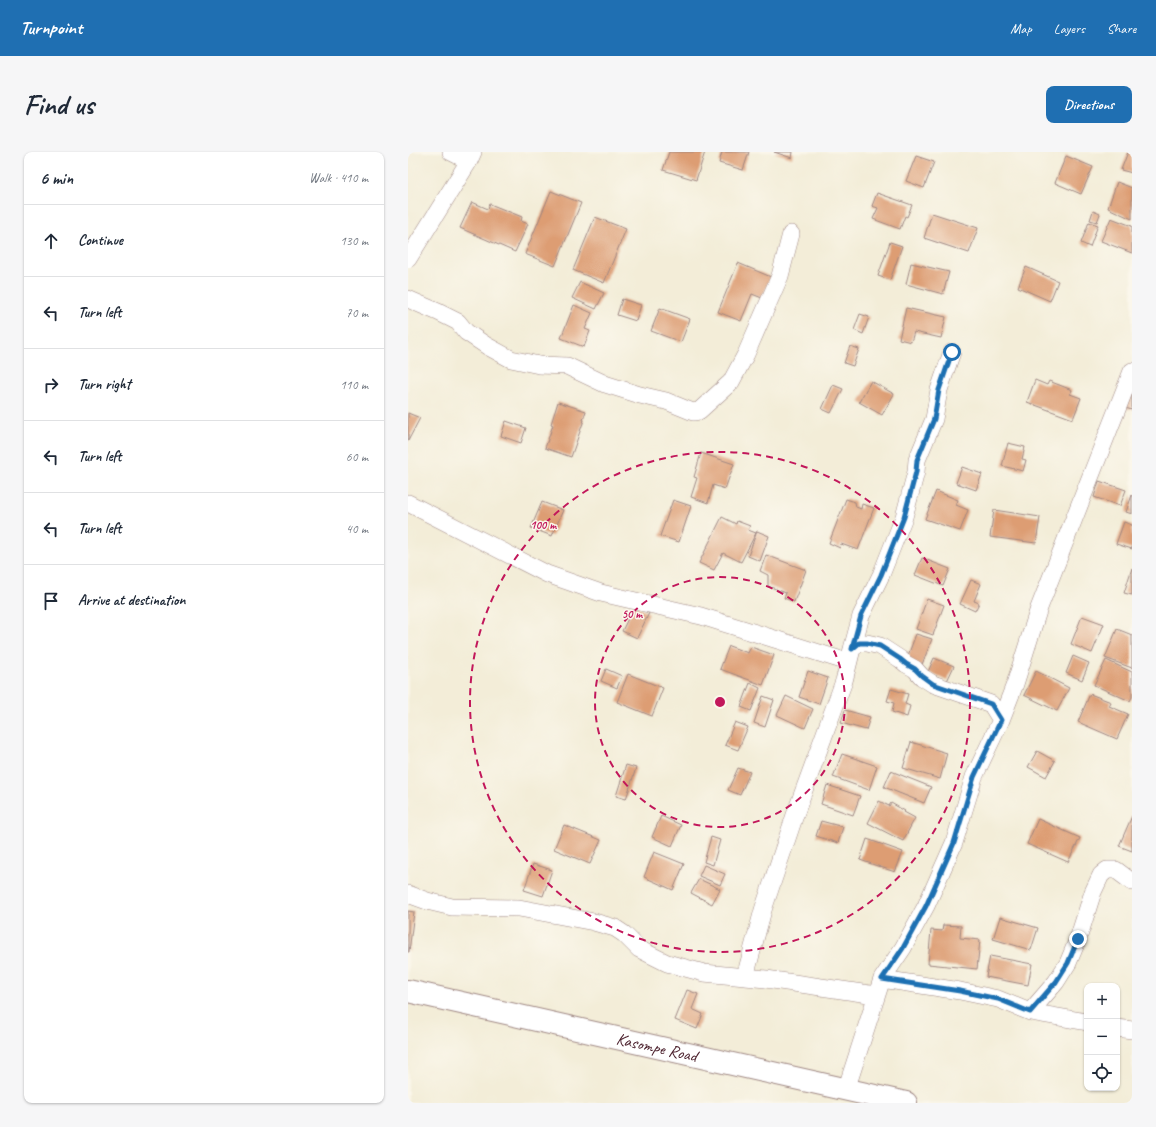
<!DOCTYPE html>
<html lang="en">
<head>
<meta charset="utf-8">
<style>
  body { margin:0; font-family:Caveat,sans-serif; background:#f6f6f7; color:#1f2937 }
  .controls { position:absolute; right:12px; bottom:12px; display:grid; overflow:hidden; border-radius:8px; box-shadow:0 1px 3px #0004 }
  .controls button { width:36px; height:36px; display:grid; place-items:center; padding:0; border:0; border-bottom:1px solid #e0e1e3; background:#fff; color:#1f2937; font:20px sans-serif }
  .stop { position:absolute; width:12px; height:12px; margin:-9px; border:3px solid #1f6fb2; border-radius:50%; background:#fff }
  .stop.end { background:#1f6fb2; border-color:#fff; box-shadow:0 1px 4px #0008 }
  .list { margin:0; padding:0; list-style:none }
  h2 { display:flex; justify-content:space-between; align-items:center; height:52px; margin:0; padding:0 16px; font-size:17px }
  h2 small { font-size:13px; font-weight:400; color:#747a83 }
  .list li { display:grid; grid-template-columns:26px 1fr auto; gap:12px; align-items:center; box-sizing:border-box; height:72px; padding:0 16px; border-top:1px solid #e0e1e3 }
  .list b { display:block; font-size:15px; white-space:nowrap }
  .list em { font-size:13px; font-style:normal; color:#747a83 }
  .icon { flex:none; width:22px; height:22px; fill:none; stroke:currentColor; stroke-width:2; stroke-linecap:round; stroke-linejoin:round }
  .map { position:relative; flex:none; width:724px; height:951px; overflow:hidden; border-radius:8px }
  header { display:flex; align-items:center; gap:24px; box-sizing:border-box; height:56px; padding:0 20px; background:#1f6fb2; color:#fff }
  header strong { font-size:19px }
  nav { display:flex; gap:22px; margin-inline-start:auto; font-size:14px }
  .intro { display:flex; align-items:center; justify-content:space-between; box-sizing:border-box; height:96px; padding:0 24px }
  h1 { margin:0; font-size:28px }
  .button { padding:10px 18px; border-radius:8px; background:#1f6fb2; color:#fff; font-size:14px; font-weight:700 }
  main { display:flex; gap:24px; padding:0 24px }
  aside { flex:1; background:#fff; border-radius:8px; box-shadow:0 1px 3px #0004 }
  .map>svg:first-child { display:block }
</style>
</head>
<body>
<header>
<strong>Turnpoint</strong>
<nav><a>Map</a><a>Layers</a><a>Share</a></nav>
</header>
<div class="intro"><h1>Find us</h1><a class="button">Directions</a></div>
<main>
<aside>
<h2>6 min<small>Walk · 410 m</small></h2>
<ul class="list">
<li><svg class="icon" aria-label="ahead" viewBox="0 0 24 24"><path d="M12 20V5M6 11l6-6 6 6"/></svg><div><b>Continue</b></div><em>130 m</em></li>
<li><svg class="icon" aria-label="left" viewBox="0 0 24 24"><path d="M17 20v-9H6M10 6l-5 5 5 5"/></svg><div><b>Turn left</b></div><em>70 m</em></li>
<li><svg class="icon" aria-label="right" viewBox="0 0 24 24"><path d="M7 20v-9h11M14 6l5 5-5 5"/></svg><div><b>Turn right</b></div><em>110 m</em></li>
<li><svg class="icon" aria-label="left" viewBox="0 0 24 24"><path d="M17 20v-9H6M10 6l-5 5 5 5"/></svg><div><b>Turn left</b></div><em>60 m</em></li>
<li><svg class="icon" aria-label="left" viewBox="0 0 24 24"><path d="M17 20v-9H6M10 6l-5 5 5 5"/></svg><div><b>Turn left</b></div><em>40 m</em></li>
<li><svg class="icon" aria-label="arrive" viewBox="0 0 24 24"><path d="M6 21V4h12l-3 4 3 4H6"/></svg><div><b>Arrive at destination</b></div></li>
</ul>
</aside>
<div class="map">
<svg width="724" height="951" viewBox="0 0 724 951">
  <rect width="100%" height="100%" fill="#fbf7ec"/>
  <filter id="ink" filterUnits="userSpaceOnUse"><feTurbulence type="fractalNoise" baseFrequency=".025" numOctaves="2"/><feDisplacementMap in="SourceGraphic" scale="8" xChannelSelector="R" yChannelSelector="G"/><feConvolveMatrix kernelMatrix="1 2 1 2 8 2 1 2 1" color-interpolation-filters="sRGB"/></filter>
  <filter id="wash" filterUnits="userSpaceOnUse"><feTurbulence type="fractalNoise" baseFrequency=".012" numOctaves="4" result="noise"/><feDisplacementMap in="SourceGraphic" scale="16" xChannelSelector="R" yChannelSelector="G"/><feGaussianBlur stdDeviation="0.9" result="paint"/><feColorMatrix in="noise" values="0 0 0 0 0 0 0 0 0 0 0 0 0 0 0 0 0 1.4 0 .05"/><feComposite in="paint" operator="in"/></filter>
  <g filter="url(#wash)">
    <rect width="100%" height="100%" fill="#f3edd8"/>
    <g id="blocks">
      <!-- building -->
      <path fill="#dd9d73" d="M 261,0 L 297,0 L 288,28 L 255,18 Z
        M 314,0 L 341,0 L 335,18 L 311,11 Z
        M 366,0 L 385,0 L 384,6 Z
        M 720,0 L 724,0 L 724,21 L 713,18 Z
        M 508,4 L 526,10 L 516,36 L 498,29 Z
        M 658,4 L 685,15 L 673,42 L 647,31 Z
        M 709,30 L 724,36 L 724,67 L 700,56 Z
        M 143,39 L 173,51 L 147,114 L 117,102 Z
        M 469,41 L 504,53 L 499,65 L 497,64 L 492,77 L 465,67 L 470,56 L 464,54 Z
        M 64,50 L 80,57 L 82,52 L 114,65 L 113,69 L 120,72 L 107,100 L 52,76 Z
        M 685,59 L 692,62 L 689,70 L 682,68 Z
        M 524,61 L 570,76 L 561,101 L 516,86 Z
        M 187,65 L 218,77 L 196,131 L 165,118 Z
        M 703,66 L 724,74 L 724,101 L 693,89 Z
        M 681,70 L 690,73 L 682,95 L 673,91 Z
        M 482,90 L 494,94 L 482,128 L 470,124 Z
        M 330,111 L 363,125 L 354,146 L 344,142 L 333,169 L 310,160 Z
        M 503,111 L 541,120 L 535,142 L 498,132 Z
        M 618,115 L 650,129 L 642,149 L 610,135 Z
        M 172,130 L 196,141 L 188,157 L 164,146 Z
        M 214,147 L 233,153 L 228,169 L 209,163 Z
        M 166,153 L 184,161 L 177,177 L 182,179 L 176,195 L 153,186 Z
        M 252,156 L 282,167 L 273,190 L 243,179 Z
        M 498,156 L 538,165 L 533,186 L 506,180 L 503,190 L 491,187 Z
        M 452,162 L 461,165 L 455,182 L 446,178 Z
        M 442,194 L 451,197 L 445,214 L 436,211 Z
        M 627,228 L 639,233 L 641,229 L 664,238 L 662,242 L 673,246 L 665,267 L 619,250 Z
        M 463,229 L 486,242 L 474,263 L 451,250 Z
        M 425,233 L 435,237 L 423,261 L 414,257 Z
        M 724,233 L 724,258 L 717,256 Z
        M 150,250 L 178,259 L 175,268 L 176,268 L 163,305 L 137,296 L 145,273 L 143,272 Z
        M 0,261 L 12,266 L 0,289 Z
        M 98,269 L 118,276 L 113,291 L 93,284 Z
        M 600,291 L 617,295 L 614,307 L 618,308 L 615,319 L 594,314 Z
        M 293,301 L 326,312 L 317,337 L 305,333 L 300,351 L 283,345 L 289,326 L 286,325 Z
        M 554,315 L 574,322 L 568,338 L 548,331 Z
        M 691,329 L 718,338 L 712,354 L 686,345 Z
        M 528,339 L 550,348 L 548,353 L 560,358 L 552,379 L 517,367 Z
        M 724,343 L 724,362 L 718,360 Z
        M 438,347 L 447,350 L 448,355 L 453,357 L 454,352 L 466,356 L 450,398 L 433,392 L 432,396 L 421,391 Z
        M 265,348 L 283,354 L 271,390 L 252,384 Z
        M 134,350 L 155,358 L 144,384 L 123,376 Z
        M 586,358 L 632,365 L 628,391 L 582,385 Z
        M 314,365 L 328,372 L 329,369 L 342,374 L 340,378 L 348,381 L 333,410 L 315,401 L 306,418 L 291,411 Z
        M 716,370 L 724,373 L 724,397 L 708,392 Z
        M 349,379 L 361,384 L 352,409 L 340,404 Z
        M 358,403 L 398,418 L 386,450 L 376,446 L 378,441 L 360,434 L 360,423 L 352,419 Z
        M 514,406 L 542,417 L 535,434 L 507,423 Z
        M 724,416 L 724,443 L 716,441 Z
        M 563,428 L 573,432 L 566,449 L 571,451 L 567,459 L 552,452 Z
        M 519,447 L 536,453 L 525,483 L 508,477 Z
        M 226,454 L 241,461 L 229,486 L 214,479 Z
        M 674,464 L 696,472 L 684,501 L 663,492 Z
        M 709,477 L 724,483 L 724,516 L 697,506 Z
        M 508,482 L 524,487 L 513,515 L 498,509 Z
        M 321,494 L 340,501 L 343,495 L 366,503 L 355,533 L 312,517 Z
        M 665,504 L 681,511 L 674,528 L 658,521 Z
        M 526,506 L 546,514 L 539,529 L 520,520 Z
        M 698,508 L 724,520 L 724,545 L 722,549 L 686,533 Z
        M 198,517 L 214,524 L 209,536 L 193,529 Z
        M 400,519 L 420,526 L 411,552 L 391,545 Z
        M 628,519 L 661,536 L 649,559 L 616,543 Z
        M 220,522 L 255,536 L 244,564 L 209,550 Z
        M 342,531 L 352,536 L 343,559 L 333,555 Z
        M 483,537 L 500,542 L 497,552 L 502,554 L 499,565 L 484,560 L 486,551 L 479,549 Z
        M 682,542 L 703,550 L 701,554 L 720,562 L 709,587 L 670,570 Z
        M 355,544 L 366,548 L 357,575 L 346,571 Z
        M 378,544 L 405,557 L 397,576 L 369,563 Z
        M 437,558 L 462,565 L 458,578 L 433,571 Z
        M 327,570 L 340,575 L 330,598 L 317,593 Z
        M 503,590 L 539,601 L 532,627 L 495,616 Z
        M 629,599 L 647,609 L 638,625 L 620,615 Z
        M 434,602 L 469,614 L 461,638 L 425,625 Z
        M 218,613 L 228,616 L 218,647 L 208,644 Z
        M 330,616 L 342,620 L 332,643 L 320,638 Z
        M 483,619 L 523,635 L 516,651 L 476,635 Z
        M 419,633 L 452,644 L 445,663 L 413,652 Z
        M 471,649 L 481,654 L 483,651 L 497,659 L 496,660 L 507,666 L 495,689 L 460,671 Z
        M 253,664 L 273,673 L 264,694 L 244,685 Z
        M 724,664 L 724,699 L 711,694 Z
        M 630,667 L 672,686 L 660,710 L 619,692 Z
        M 413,669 L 435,675 L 430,691 L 408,684 Z
        M 156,673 L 193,688 L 182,712 L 146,697 Z
        M 303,685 L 312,688 L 305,713 L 296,710 Z
        M 459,687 L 495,700 L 487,720 L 452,708 Z
        M 246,700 L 276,712 L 265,738 L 236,725 Z
        M 125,712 L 144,718 L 135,744 L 116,738 Z
        M 296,713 L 317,722 L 312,733 L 291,724 Z
        M 291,727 L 312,737 L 304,752 L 283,741 Z
        M 0,759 L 6,760 L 1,800 L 0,800 Z
        M 592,765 L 630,776 L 623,798 L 585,787 Z
        M 535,773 L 553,774 L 552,786 L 572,788 L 569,817 L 520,812 L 523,778 L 534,779 Z
        M 582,804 L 624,812 L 620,833 L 578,825 Z
        M 279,838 L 290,842 L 284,857 L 295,862 L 289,877 L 267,868 Z"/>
    </g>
  </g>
  <g filter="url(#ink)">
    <use href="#blocks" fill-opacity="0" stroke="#9e8682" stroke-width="1"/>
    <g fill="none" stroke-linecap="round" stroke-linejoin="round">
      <!-- street casing -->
      <g stroke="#9e8682" stroke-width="18">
        <path id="street" d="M 43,0 L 61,9
          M 0,107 L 61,9 L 65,0
          M 0,147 L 30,160 L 50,170 L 58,180 L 79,194 L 103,207 L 131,213 L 159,214 L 197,232 L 232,243 L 258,249 L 285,260 L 291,259 L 323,230 L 338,202 L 372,124 L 383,82
          M 0,351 L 139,422 L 193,441 L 293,464 L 440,510
          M 444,497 L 453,464 L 473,423 L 496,365 L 508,320 L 509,308 L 526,267 L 531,238 L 544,200
          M 0,742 L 19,749 L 44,755 L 111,756 L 186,770 L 207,776 L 216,782 L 231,797 L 259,811 L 296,821 L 358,827 L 468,843
          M 337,825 L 355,758 L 388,660 L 436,529 L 444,497 L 451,491 L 459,491 L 472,494 L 492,507 L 498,512 L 507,517 L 514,525 L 525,532 L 583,552 L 593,568
          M 474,827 L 552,839 L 590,847 L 622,860 L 679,870
          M 622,860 L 648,830 L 660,811 L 670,787 L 685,740 L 693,723 L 699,718 L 708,718 L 724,730
          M 709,876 L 724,878
          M 438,938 L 474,827 L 495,796 L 518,754 L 546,691 L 566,625 L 593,568 L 607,532 L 631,456 L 724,219"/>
      </g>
      <!-- secondary casing -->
      <g stroke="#9e8682" stroke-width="24">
        <g id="secondary">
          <path id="s1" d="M 0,839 L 498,951"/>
        </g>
      </g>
      <!-- street -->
      <use href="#street" stroke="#fff" stroke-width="17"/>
      <!-- secondary -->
      <use href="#secondary" stroke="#fff" stroke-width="22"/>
    </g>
  </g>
  <g fill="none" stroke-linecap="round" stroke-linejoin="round" filter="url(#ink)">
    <!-- route -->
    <path stroke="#1f6fb2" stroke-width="5" d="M 544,200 L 531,238 L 526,267 L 509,308 L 508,320 L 496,365 L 473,423 L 453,464 L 444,497 L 451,491 L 459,491 L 472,494 L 492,507 L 498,512 L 507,517 L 514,524 L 525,532 L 583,552 L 593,568 L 566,625 L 546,691 L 518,754 L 495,796 L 474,827 L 552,839 L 590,847 L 622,860 L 648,830 L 660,811 L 670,787"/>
  </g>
  <!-- distance rings -->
  <g fill="none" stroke="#c2185b" stroke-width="2" stroke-dasharray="7 5">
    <circle cx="312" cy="550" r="125"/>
    <circle cx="312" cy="550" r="250"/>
  </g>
  <g text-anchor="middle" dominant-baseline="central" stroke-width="3" stroke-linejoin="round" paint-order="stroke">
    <!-- street labels -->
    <g font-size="17" fill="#4a1f2b" stroke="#fbf7ec">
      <text stroke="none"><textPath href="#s1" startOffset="255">Kasompe Road</textPath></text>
    </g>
  </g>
  <circle cx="312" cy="550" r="6" fill="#c2185b" stroke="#fbf7ec" stroke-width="2"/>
  <g font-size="12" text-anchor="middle" font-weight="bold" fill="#c2185b" stroke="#fbf7ec" stroke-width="3" stroke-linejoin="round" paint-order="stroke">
    <text x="135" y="377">100 m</text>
    <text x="224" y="466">50 m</text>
  </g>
</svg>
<div class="controls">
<button>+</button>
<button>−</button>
<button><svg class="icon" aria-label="locate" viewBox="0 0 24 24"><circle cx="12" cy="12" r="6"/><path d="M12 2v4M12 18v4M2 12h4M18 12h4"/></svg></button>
</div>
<div class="stop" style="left:544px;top:200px"></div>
<div class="stop end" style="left:670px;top:787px"></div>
</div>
</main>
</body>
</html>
